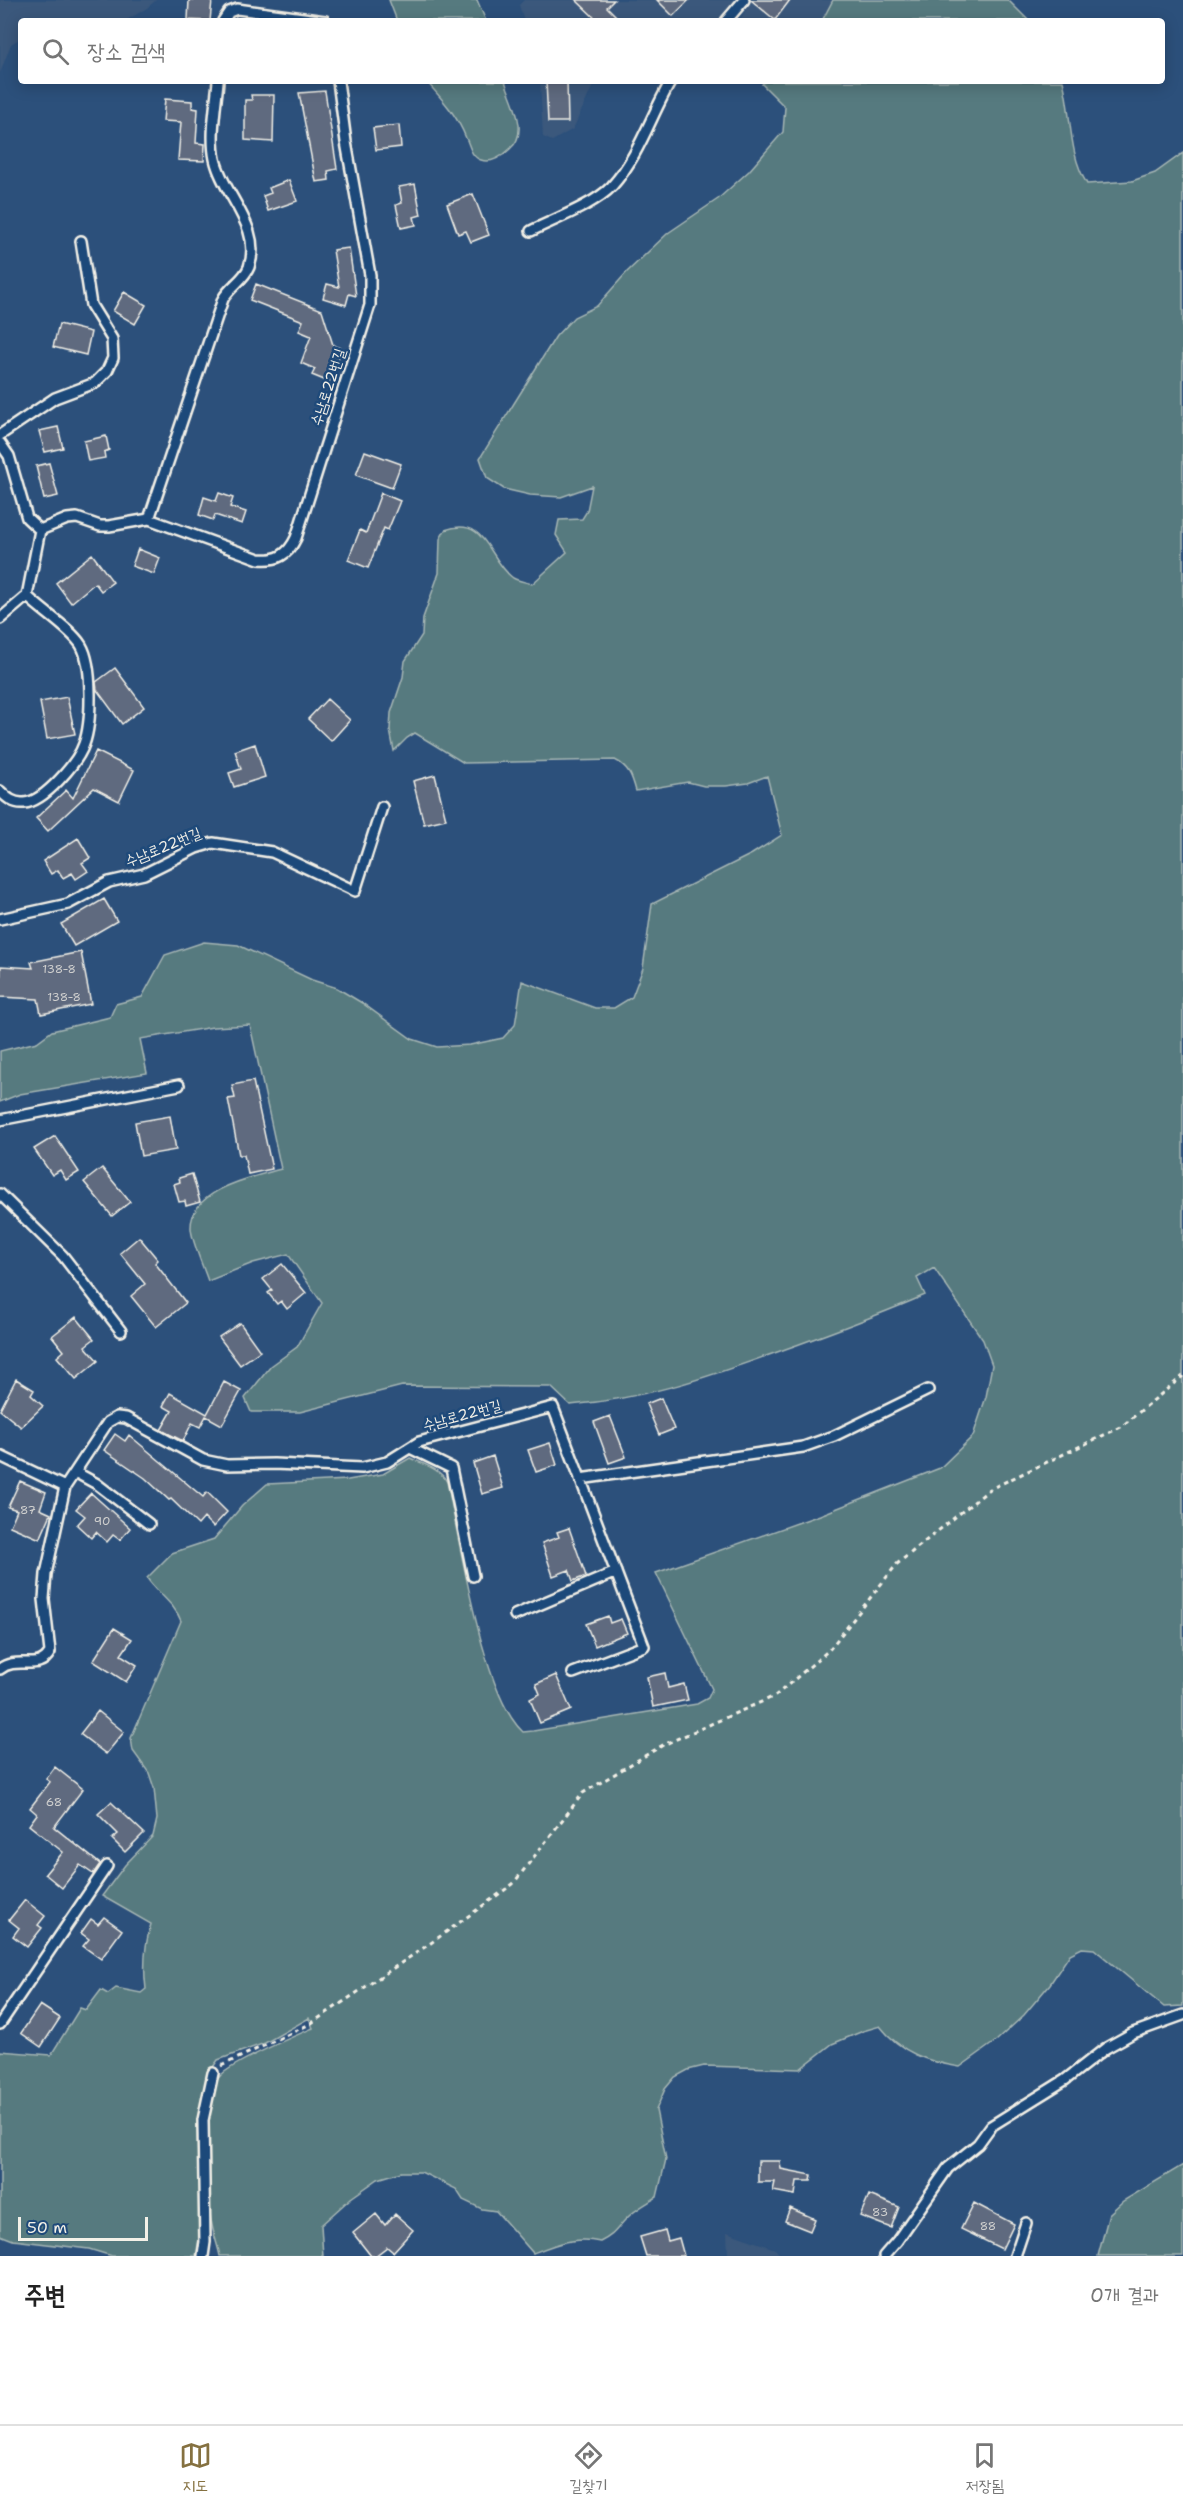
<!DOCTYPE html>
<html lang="ko">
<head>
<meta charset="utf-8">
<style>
  body { margin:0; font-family:"Shantell Sans","Poor Story",sans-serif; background:#f2f2f2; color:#222 }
  .scale { position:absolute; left:18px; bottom:15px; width:130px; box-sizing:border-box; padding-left:6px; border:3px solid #f4f1e8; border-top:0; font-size:16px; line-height:21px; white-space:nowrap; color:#f4f1e8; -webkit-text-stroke:4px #1f4a7a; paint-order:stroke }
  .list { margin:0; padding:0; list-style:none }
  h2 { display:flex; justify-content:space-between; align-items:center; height:78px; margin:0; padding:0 24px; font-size:26px }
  h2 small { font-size:20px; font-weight:400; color:#767676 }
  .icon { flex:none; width:33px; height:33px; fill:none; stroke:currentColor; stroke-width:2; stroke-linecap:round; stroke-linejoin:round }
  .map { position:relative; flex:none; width:1183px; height:2256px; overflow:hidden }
  .search { position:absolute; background:#fff; box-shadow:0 3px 15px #0003; left:18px; right:18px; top:18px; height:66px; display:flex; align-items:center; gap:15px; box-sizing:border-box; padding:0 21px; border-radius:6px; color:#767676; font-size:22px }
  .sheet { height:168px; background:#fff }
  nav { display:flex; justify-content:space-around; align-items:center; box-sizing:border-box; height:84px; border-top:2px solid #e0e0e0; background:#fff; font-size:16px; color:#767676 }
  nav a { display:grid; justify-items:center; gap:3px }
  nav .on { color:#857141 }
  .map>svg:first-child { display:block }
</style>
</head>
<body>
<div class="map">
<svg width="1183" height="2256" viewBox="0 0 1183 2256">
  <rect width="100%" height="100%" fill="#2c507b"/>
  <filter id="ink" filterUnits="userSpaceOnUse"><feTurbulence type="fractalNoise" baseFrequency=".0167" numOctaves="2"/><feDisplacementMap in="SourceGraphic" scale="12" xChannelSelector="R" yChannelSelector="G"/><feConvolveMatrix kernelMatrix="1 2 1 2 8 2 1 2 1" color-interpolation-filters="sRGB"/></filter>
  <g filter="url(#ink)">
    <!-- built -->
    <path fill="#3b587c" d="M 0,0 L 156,0 L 147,8 L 125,21 L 21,21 L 21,38 L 11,44 L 0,73 Z
      M 524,0 L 735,0 L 716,21 L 524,21 L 519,5 Z
      M 752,0 L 833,0 L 822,21 L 739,21 Z
      M 540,81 L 595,81 L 573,129 L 552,141 L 543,137 Z
      M 727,2232 L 775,2249 L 781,2256 L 728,2256 Z"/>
    <!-- green -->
    <path fill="#577a7f" stroke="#a6b6b4" stroke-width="1.5" d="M 389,0 L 477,0 L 486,21 L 397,21 Z
      M 833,0 L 1008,0 L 1029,21 L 822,21 Z
      M 426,81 L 505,81 C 512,103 530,132 510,149 C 503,156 491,164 481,160 C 471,157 470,146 466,138 C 457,115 442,99 426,81 Z
      M 766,81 L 1063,81 C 1072,116 1068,153 1087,184 L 1132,181 L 1155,173 L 1183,153 L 1183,2006 L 1164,2007 L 1094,1949 L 1082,1948 L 1070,1954 L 1050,1984 L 1024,2015 L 996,2041 L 960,2067 C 928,2062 901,2053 880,2026 L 863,2031 L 832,2044 L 800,2069 L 704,2066 L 688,2070 L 675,2077 L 665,2089 L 656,2110 L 666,2159 L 657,2197 C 646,2204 634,2210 625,2220 C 615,2231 614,2235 600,2242 C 575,2236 556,2244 533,2253 L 496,2211 L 482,2209 L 463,2200 L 456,2189 L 421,2172 L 401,2172 L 378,2179 L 351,2198 L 321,2225 L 323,2256 L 220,2256 C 218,2246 214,2236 212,2225 C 206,2198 201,2097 220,2076 C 233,2062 292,2037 313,2028 L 309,2018 L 265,2043 L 218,2060 L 208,2074 L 197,2125 L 200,2233 L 196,2256 L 112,2256 L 89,2249 L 13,2240 L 0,2235 L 0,2051 L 51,2055 L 80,2008 L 86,2010 L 101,1990 L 108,1994 L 116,1988 L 141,1993 L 146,1989 C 143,1966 144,1947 151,1924 L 102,1896 L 125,1865 L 153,1836 L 157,1819 L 154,1788 L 149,1773 L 133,1751 L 131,1738 L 181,1621 C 175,1604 157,1593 147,1578 L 172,1553 L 214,1539 L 242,1506 L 267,1484 L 348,1480 L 383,1474 L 410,1458 C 423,1464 441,1469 447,1482 C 460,1540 482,1695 523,1732 L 533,1731 L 697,1704 L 708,1698 L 712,1689 L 656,1573 L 820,1515 L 940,1468 L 973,1436 L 986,1397 L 992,1365 L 983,1340 L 934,1268 L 917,1278 L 925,1295 C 882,1314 838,1330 794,1346 C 716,1374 654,1398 570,1405 L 551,1387 L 402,1386 L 300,1412 L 251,1412 L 245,1398 L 271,1366 L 297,1347 L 322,1303 L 288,1254 L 253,1263 L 208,1281 C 204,1269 191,1239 191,1228 C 190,1189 253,1177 281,1169 L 250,1025 L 213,1027 L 140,1039 L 147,1073 L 20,1094 L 0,1102 L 0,1051 L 37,1042 L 52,1031 L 110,1017 L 116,1004 L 142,997 L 165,955 L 204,942 L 238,945 L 312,980 L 337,988 L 362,1003 L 412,1039 L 437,1047 L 470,1045 L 503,1038 L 515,1025 L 522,981 L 595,1008 L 614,1008 L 632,997 L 643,968 L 652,904 L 752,854 L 782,835 L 767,776 L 748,783 L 726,786 L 704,786 L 688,782 L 636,791 C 632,776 629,767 615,760 L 464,763 L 415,733 L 407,738 L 394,751 L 390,730 L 391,713 L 403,677 L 405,661 L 422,635 L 423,618 L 439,573 L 440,539 L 445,530 C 487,515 488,560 513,578 C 518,581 526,582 532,584 L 567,552 L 556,535 L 559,520 L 582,519 L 587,511 L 592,486 L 561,497 L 530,495 L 504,489 L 487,478 L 480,458 L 556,336 L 574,317 L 597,306 L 627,272 L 668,233 L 718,199 L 749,171 L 783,132 L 785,107 L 762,84 Z
      M 1183,2165 L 1183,2256 L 1098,2256 L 1109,2214 L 1123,2201 Z"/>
    <!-- building -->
    <path fill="#5f6a7f" stroke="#f4f1e8" stroke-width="1.5" d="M 189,0 L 212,0 L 210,21 L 188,20 Z
      M 576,0 L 614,0 L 607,7 L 621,21 L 598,21 Z
      M 657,0 L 689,0 L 673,16 Z
      M 751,0 L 790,0 L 775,20 Z
      M 546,81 L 567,81 L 568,122 L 548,122 Z
      M 325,91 L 337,169 L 328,171 L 329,180 L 316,182 L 299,93 Z
      M 251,95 L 274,95 L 273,142 L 245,140 L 245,100 L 252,100 Z
      M 165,99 L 192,101 L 192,108 L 198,109 L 196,143 L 205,144 L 204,161 L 178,160 L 181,122 L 163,121 Z
      M 399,125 L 401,147 L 376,150 L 373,128 Z
      M 289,180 L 297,201 L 268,211 L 263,196 L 271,193 L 269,188 Z
      M 415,184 L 421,215 L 414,217 L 416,225 L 401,228 L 396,205 L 402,203 L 399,187 Z
      M 473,194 L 489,235 L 471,242 L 466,231 L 458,234 L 447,204 Z
      M 349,248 L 356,296 L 349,294 L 346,305 L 323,298 L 327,284 L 339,287 L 333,250 Z
      M 256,284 L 322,310 L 333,345 L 342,349 L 329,382 L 312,375 L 315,369 L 301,363 L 311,336 L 299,331 L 303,321 L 250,300 Z
      M 124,292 L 146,305 L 135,324 L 113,311 Z
      M 59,324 L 91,332 L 86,355 L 53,347 Z
      M 58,427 L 63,448 L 45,452 L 39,431 Z
      M 106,436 L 109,450 L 104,452 L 105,458 L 88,461 L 84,441 Z
      M 365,451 L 401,464 L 392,488 L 356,475 Z
      M 49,463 L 58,496 L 44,499 L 36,466 Z
      M 219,493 L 233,498 L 230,507 L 246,512 L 242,524 L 215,515 L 213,520 L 199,515 L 204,497 L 216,501 Z
      M 381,493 L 400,501 L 388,530 L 384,528 L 368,568 L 348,560 L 360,530 L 366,533 Z
      M 138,549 L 160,558 L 154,574 L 132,566 Z
      M 92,554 L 113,582 L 101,591 L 95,583 L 71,603 L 56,583 Z
      M 115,668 L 144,707 L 122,724 L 97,690 L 96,682 Z
      M 67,697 L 75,734 L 47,739 L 40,702 Z
      M 327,699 L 350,720 L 331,741 L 308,719 Z
      M 255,744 L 265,777 L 234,787 L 229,773 L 241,769 L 235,751 Z
      M 96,751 L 134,770 L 119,801 L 94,788 L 48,831 L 36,818 L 66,790 L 73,798 Z
      M 435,775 L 446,819 L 424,824 L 413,781 Z
      M 78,838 L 90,858 L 82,863 L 88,871 L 76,879 L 72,873 L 63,878 L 58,870 L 51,874 L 43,861 Z
      M 104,899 L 117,921 L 74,946 L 61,924 Z
      M 81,952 L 91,1004 L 41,1014 L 38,999 L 0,997 L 1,966 L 33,968 L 31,962 Z
      M 253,1081 L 272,1169 L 248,1174 L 244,1155 L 239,1155 L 228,1099 L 235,1098 L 232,1085 Z
      M 170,1116 L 176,1150 L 141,1156 L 135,1122 Z
      M 55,1136 L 79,1172 L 66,1180 L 60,1170 L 52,1175 L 34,1149 Z
      M 102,1168 L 130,1202 L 112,1216 L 84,1182 Z
      M 192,1174 L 200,1202 L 186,1206 L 185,1201 L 179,1202 L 174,1184 L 180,1182 L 179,1178 Z
      M 139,1237 L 158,1260 L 155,1263 L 186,1303 L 156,1327 L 131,1296 L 145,1284 L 120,1253 Z
      M 282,1264 L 306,1293 L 287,1309 L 281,1301 L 277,1304 L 268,1293 L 272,1290 L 263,1279 Z
      M 76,1317 L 94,1339 L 85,1346 L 98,1361 L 76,1379 L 57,1357 L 64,1351 L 52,1336 Z
      M 240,1323 L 260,1351 L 240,1365 L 219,1337 Z
      M 16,1379 L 34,1390 L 31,1395 L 43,1406 L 21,1427 L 0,1410 Z
      M 224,1382 L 241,1391 L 222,1425 L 206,1416 L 200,1427 L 192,1423 L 183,1441 L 161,1430 L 172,1411 L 163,1406 L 170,1393 L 207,1414 Z
      M 661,1398 L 674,1429 L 659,1435 L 646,1404 Z
      M 610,1416 L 626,1457 L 609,1463 L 594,1422 Z
      M 115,1434 L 125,1441 L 129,1435 L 203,1497 L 207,1492 L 227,1512 L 213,1527 L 204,1518 L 198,1525 L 171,1499 L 169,1500 L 145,1478 L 104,1450 Z
      M 550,1443 L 557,1465 L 536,1472 L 528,1450 Z
      M 493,1456 L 503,1488 L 482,1494 L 473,1463 Z
      M 20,1481 L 46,1492 L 40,1509 L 51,1514 L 40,1539 L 10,1526 L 17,1510 L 8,1507 Z
      M 91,1493 L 130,1528 L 120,1540 L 113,1535 L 107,1542 L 96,1532 L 91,1538 L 77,1525 L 85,1516 L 76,1509 Z
      M 569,1528 L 586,1576 L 573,1581 L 569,1570 L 553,1576 L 542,1543 L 559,1537 L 557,1532 Z
      M 608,1616 L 610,1623 L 621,1619 L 627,1633 L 595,1646 L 586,1624 Z
      M 114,1628 L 132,1639 L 121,1655 L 137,1665 L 126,1682 L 93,1661 Z
      M 665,1673 L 668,1688 L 684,1684 L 688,1700 L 653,1707 L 647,1677 Z
      M 556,1675 L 571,1710 L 540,1723 L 530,1699 L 540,1694 L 536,1684 Z
      M 98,1711 L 124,1732 L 106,1754 L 80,1734 Z
      M 55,1767 L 83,1789 L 54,1827 L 100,1864 L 93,1874 L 80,1865 L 62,1888 L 45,1874 L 63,1852 L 29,1825 L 37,1814 L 30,1808 L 50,1782 L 46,1779 Z
      M 111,1802 L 144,1833 L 125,1852 L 112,1839 L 118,1834 L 98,1814 Z
      M 25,1900 L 45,1916 L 38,1925 L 42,1928 L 27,1947 L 13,1936 L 19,1928 L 9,1920 Z
      M 104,1917 L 122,1930 L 101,1959 L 83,1946 L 89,1939 L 81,1933 L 91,1919 L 98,1924 Z
      M 40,2005 L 60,2018 L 41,2047 L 21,2033 Z
      M 758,2161 L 780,2161 L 781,2169 L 812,2175 L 811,2181 L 797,2181 L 795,2195 L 773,2191 L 775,2182 L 758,2182 Z
      M 869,2195 L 899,2207 L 891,2228 L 860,2216 Z
      M 974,2203 L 1014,2224 L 1002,2249 L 961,2229 Z
      M 790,2208 L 815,2219 L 810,2231 L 785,2221 Z
      M 376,2214 L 385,2225 L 395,2214 L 413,2230 L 393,2252 L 387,2247 L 375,2256 L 371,2256 L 353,2233 Z
      M 665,2230 L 668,2241 L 679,2238 L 684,2256 L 646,2256 L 640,2237 Z"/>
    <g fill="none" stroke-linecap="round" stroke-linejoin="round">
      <!-- lane casing -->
      <g stroke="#f4f1e8" stroke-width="14">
        <path id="lane" d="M 223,21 L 229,12 L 237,9 L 325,21
          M 726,21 L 744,0
          M 531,231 C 555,219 594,205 612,186 C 639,156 651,115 671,81
          M 0,435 L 55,398 L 95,383 L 107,371 L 113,358 L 112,339 L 91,305 L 81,241
          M 0,443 L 9,456 L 27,518 L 40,530 L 67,519 L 77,518 L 100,526 L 109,526 L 149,519 L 259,559 C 277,561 288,555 296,538 L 370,305 L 370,275 L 346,142 L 338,81
          M 149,519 L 223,299 C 230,286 244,280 249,267 C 263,227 223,195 215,159 C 210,135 216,105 218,81
          M 0,619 L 27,596 L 40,530
          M 0,791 C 7,798 14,804 24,803 C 44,802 78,762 84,744 C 92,722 93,665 81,645 C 71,629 42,611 27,596
          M 0,919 L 68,904 L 109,882 L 144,874 L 196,848 L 213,843 L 272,852 L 355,891 L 382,807
          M 0,1120 L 179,1085
          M 0,1194 L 63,1256 L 121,1331
          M 410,1448 L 451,1468 L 473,1576
          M 0,1456 L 65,1487 L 46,1574 L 44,1599 L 50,1652 C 39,1673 17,1655 0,1669
          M 75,1472 L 97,1484 L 149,1524
          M 580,1479 L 803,1447 L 834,1436 L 928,1390
          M 65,1487 L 108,1422 L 117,1417 L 126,1418 L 203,1460 L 227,1465 L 274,1464 L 362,1468 L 387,1462 L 419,1442 L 553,1407 L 644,1646 L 573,1673
          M 515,1615 L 616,1572
          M 0,2024 L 107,1866
          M 203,2256 L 205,2242 L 203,2120 L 213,2073
          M 884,2256 L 897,2241 L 948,2168 L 978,2144 L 991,2126 L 1065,2080 L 1106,2048 L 1133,2033 L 1183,2015
          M 1015,2256 L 1026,2223"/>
      </g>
      <!-- path -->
      <path stroke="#f4f1e8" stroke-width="3" stroke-dasharray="4.5 4.5" stroke-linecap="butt" d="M 221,2066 L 310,2024 L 428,1945 L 513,1884 L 583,1793 L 663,1745 L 775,1696 L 829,1650 L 897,1564 L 990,1489 L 1121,1427 L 1183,1376"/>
      <!-- lane -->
      <use href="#lane" stroke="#1f4a7a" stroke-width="9"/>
    </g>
  </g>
  <g text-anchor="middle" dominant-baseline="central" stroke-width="5" stroke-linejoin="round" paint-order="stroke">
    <!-- number labels -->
    <g font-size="12" fill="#cfcfce">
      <text x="59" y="969">138-8</text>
      <text x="64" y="997">138-8</text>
      <text x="28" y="1510">87</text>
      <text x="102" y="1521">90</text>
      <text x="54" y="1802">68</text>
      <text x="880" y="2212">83</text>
      <text x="988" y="2226">88</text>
    </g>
    <!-- street labels -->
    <g font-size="15" fill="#f4f1e8" stroke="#1f4a7a">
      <text transform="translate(328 387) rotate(-72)">수남로22번길</text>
      <text transform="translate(163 847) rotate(-22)">수남로22번길</text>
      <text transform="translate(462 1415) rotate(-15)">수남로22번길</text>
    </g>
  </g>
</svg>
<div class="scale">50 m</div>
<div class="search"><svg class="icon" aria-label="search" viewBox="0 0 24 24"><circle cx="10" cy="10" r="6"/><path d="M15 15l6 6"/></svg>장소 검색</div>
</div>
<section class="sheet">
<h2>주변<small>0개 결과</small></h2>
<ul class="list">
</ul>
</section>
<nav>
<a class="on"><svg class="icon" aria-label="map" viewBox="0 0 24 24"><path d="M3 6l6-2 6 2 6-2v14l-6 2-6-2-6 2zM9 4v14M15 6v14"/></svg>지도</a>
<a><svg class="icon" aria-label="directions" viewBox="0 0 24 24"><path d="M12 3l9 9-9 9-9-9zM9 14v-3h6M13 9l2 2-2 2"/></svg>길찾기</a>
<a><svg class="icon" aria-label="saved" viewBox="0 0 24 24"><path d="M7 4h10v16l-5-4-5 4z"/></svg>저장됨</a>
</nav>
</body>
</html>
